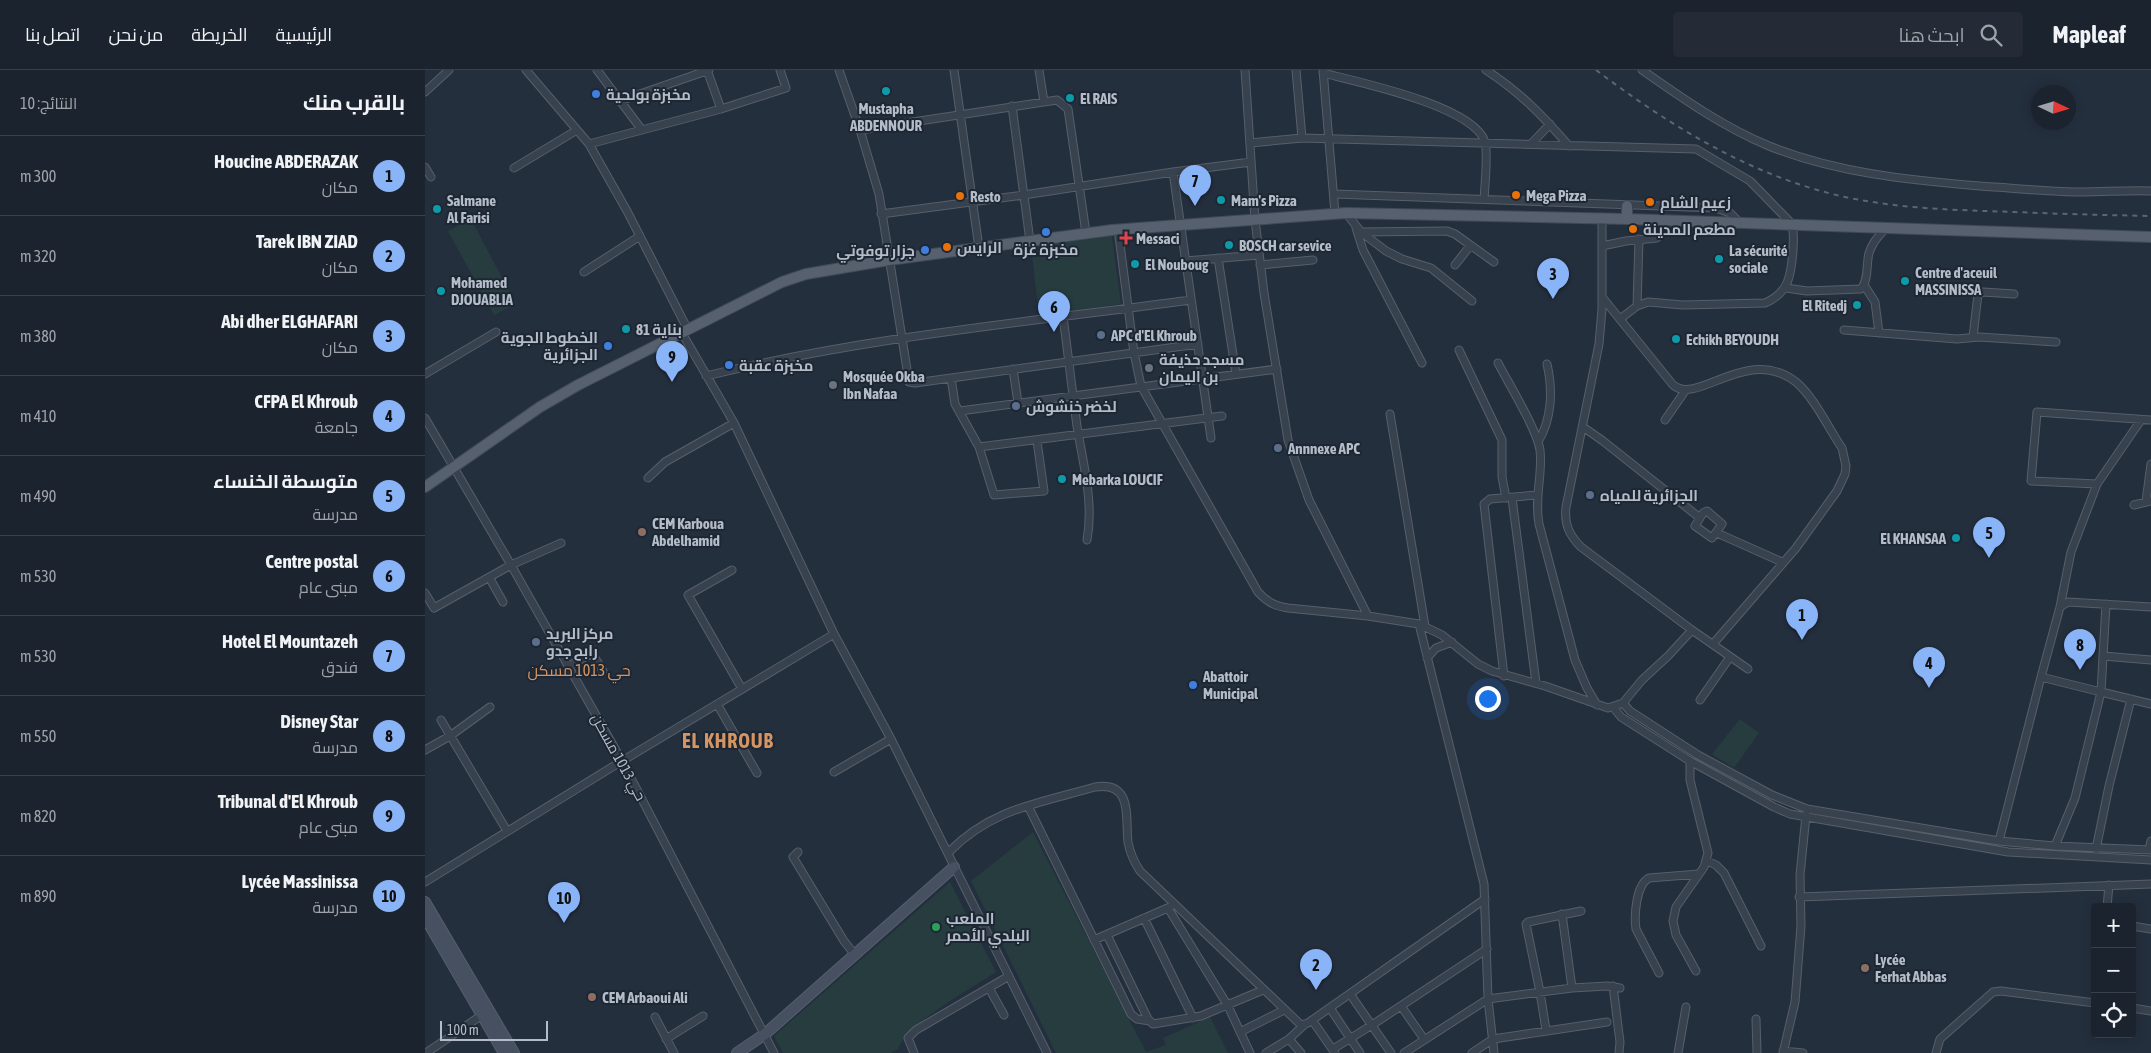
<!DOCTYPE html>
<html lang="ar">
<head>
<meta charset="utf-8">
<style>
  body { margin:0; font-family:"Asap Condensed",Cairo,sans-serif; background:#242b36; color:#f1f3f6; direction:rtl }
  .controls { position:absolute; right:15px; bottom:15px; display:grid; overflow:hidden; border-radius:5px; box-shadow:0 2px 12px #0003 }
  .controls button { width:45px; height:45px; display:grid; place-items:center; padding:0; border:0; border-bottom:1px solid #39404a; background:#1b232e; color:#f1f3f6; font:25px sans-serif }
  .compass { position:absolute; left:1606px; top:15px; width:45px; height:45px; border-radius:50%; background:#1b232e; box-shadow:0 2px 12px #0003; rotate:94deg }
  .scale { position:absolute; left:15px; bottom:12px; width:108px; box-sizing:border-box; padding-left:5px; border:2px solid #b4bcc9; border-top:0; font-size:14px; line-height:18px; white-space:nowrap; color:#b4bcc9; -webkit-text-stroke:4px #1d2633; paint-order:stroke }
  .you { position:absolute; left:1062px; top:628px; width:18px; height:18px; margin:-12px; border:4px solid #fff; border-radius:50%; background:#1a73e8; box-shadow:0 0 0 8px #1a73e833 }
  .badge { display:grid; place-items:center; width:32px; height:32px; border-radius:50%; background:#8ab4f8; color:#111; font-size:16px; font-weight:700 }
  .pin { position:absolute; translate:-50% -41px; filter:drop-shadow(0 1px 2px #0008) }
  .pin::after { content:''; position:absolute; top:26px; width:18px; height:15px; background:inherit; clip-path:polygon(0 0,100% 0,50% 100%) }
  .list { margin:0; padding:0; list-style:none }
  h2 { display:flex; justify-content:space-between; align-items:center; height:65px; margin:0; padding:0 20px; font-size:21px }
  h2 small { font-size:16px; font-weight:400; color:#a0a4aa }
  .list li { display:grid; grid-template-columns:32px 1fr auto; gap:15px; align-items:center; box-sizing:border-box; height:80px; padding:0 20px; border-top:1px solid #39404a }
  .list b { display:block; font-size:19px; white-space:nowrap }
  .list p { margin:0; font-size:16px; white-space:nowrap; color:#a0a4aa }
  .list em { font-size:16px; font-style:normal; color:#a0a4aa }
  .icon { flex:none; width:28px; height:28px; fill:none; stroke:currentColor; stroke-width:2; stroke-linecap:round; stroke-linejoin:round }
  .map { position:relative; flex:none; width:1726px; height:983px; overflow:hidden; direction:ltr }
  header { display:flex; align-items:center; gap:30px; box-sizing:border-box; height:70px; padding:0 25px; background:#1b232e; border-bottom:1px solid #39404a }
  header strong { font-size:24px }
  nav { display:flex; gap:28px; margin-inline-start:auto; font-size:18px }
  .search { width:350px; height:45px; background:#242b36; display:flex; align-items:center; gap:12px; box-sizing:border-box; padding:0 18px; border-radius:5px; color:#a0a4aa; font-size:19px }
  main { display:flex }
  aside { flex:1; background:#1b232e }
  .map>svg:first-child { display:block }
</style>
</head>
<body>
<header>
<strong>Mapleaf</strong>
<div class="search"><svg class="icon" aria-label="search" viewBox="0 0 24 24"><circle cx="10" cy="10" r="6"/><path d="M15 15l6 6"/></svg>ابحث هنا</div>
<nav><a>الرئيسية</a><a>الخريطة</a><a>من نحن</a><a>اتصل بنا</a></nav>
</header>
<main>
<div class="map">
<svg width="1726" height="983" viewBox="0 0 1726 983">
  <rect width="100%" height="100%" fill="#242f3e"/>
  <!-- green -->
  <path fill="#263c3f" d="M 46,149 L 91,234 L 69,245 L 23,161 Z
    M 687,166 L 696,234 L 614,245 L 606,177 Z
    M 1315,649 L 1334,663 L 1309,698 L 1287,684 Z
    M 608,762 L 721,982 L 741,975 L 738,968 L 785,947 L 803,983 L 631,983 L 546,811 Z
    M 525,812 L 571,902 C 547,918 481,954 473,979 L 466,983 L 358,983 L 349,966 Z"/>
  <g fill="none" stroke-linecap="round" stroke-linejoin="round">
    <!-- street casing -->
    <g stroke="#565f6c" stroke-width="9">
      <path id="street" d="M 101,0 L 164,74 L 202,141 L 263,260
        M 172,0 L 217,60
        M 282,0 L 296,39
        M 414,0 L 435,60 L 454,124 L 484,312 L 490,313 L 773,274
        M 529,0 L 554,178
        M 614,0 L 619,32
        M 820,0 L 830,150 L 839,223 L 863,370 L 884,430 L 943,546
        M 871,0 L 877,68
        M 898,0 L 910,143
        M 1061,0 C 1096,23 1117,45 1144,76
        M 1217,0 C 1257,28 1298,57 1344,76 C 1412,103 1483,110 1555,116 C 1589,118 1624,122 1658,122 C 1680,122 1703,120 1726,121
        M 898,3 C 933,12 1049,36 1060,72 C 1063,84 1060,115 1059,129
        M 0,22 L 24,0
        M 195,31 L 284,0
        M 587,36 L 605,171
        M 435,60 L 632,30 L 643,39 L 661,163
        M 825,73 L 877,68 L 1271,79 L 1325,111 L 1366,153 C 1370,162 1368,172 1368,181 C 1366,205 1364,223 1340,233 L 1258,235 L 1223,232 L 1212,236 L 1195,249
        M 164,74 L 296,39 L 361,18 L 355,0
        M 1106,74 L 1125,54
        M 0,97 L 6,107
        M 89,98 L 152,60
        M 909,124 L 1291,138 L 1305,143 L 1315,153
        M 921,143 L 936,162 L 961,181 L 977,189 L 1006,198 L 1047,231
        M 456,144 L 599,125 L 748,102
        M 1177,149 L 1177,239 L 1174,274 L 1141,437 C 1139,454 1144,465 1156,477 L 1267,560 L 1323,599
        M 931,158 L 938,180 L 997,293
        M 693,159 L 709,283 L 716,316 L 833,522 C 842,532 850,536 863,538 L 943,546 L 994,554 L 1017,565 L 1053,594 L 1067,601 L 1120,616 L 1183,638 L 1198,633 L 1217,610 L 1243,586 L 1267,560
        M 936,162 L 1022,161 L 1030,164 L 1069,192
        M 1177,176 L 1201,171 L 1232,168
        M 793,188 L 811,304
        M 760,191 L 834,185
        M 835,195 L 888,190
        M 1030,195 L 1045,176
        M 159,202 L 215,166
        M 1439,215 L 1450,232 L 1454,263
        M 1361,218 L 1382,221 L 1436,219 C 1444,210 1441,194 1444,183 C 1447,173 1453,166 1460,159
        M 1177,227 L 1248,315 C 1273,336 1322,274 1371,312 C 1389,327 1404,359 1417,378 L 1421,396 L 1420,404 L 1412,421 L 1371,478 L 1288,574
        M 1212,236 L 1214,169
        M 638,247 C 643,283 647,320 652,356 C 658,394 669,432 662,470
        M 1419,260 L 1532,269 L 1554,267 L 1631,272
        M 257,263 L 309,353 L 409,564 L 466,669 L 622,983
        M 1548,267 L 1553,224 L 1558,222 L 1589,224
        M 1034,280 L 1077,370 L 1077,407 L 1081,428
        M 1073,293 C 1084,314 1112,360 1115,380 C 1118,404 1109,427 1114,454 L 1150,590 L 1162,618 L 1172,635
        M 588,299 L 593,333
        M 0,304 L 71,262
        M 281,306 C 440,267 604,252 766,230
        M 526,308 L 530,334 L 554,377 L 569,425 L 619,421 L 612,371
        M 535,341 L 852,299
        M 965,344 L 1000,556
        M 0,348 L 86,495 L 197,691 L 349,983
        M 1240,350 L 1260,321
        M 1158,357 L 1178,371 L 1275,448
        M 786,368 L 748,102 L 826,92
        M 1113,372 C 1127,349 1128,320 1122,294
        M 554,377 L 797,346
        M 223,408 L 240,392 L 309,353
        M 1672,414 L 1606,411 L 1612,342 L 1726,350
        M 1087,428 L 1111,613
        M 1721,431 L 1726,394
        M 1709,435 L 1726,431
        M 1282,441 L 1297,454 L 1287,468 L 1270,456 L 1278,443 Z
        M 1292,463 L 1357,492
        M 307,500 L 263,525 L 317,619
        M 64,507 L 78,532
        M 0,523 L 9,538 L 86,495 L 136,473
        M 1681,534 L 1676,622 L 1726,634
        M 1635,537 L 1646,482 L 1672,414 L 1716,350
        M 994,554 L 1059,814 L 1063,929 L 1069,983
        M 1678,586 L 1726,590
        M 1002,588 L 1011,578 L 1027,572
        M 144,596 L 167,583 L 178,601
        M 1079,606 L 1059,434 L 1065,429 L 1112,425
        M 1616,607 L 1635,537 L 1643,532 L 1726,537
        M 1275,630 L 1305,587
        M 1198,633 L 1205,641 L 1273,685 L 1347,725 L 1382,739 L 1574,771 L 1630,776 L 1726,780
        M 292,634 L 332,703
        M 1188,637 L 1196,647 L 1265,691 L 1349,737 L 1365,744 L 1583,782 L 1726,790
        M 16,650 L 82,761
        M 0,680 L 25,666 L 65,637
        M 1265,691 L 1265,710 L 1283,783 L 1279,797 L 1251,837 L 1248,851 L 1251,865 L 1271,901
        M 409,702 L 466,669
        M 603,736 L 706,944 L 712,949 L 725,951
        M 1574,771 L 1616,607 L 1676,622 L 1650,728 L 1630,776
        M 1671,779 L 1684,716 L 1706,629
        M 1724,780 L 1726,771
        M 373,782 L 368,787 L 419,871 L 430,885
        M 524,782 C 566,739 614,733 670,717 C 709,711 700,749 703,772 C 705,783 709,792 715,801 L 876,955 L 883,953 L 1060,829
        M 1282,791 L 1291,795 L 1299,803 L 1336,876
        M 0,812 L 197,691 L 409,564
        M 1374,827 L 1726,814
        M 1682,837 L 1684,815
        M 743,838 L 803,936 L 825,983
        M 1137,844 L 1147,918
        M 719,848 L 768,948
        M 1707,856 L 1726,859
        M 682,865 L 723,949 L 728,954 L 776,946 L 838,920
        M 669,870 L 745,837
        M 1234,903 L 1211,859 C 1209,845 1211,815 1224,808 L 1274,804
        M 1188,916 L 1195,972 L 1194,983
        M 564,918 L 579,945
        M 925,924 L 966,983
        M 976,936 L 999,969
        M 905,938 L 935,983
        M 1707,938 L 1726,941
        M 230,947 L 249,983
        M 1331,949 L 1332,983
        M 887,950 L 910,983
        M 1121,960 L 1115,922 L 1101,854 L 1103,852 L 1156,841
        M 815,962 L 859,940
        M 241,969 L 278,946
        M 864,969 L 876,983
        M 908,979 L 947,955 L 1062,879
        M 1358,981 L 1378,983
        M 1,983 L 57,945
        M 489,983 L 483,968 L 491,960 L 584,906
        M 841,983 L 864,969 L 879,955
        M 979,983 L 1063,929 L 1147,918 L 1182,916 L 1195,918
        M 1047,983 L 1068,969 L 1182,952
        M 1253,983 L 1261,937
        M 1358,983 L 1370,932 L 1376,856 L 1375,805 L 1381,745
        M 1511,983 L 1515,969 L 1568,922 L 1576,921 L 1670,933"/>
    </g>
    <!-- secondary casing -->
    <g stroke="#565f6c" stroke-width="12">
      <path id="secondary" d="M 0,832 L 89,983
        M 0,847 L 79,983
        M 312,983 L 340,964 L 529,797"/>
    </g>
    <!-- primary casing -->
    <g stroke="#414a57" stroke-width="12">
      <path id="primary" d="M 1202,149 L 1202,136
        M 0,417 L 115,337 L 153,315 L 357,212 L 381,204 L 464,190 L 687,160 L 921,143 L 1202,149 L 1726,167"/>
    </g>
    <!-- street -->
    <use href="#street" stroke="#38414e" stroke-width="7"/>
    <!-- secondary -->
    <use href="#secondary" stroke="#465061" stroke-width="10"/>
    <!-- primary -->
    <use href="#primary" stroke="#56606e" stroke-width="10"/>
    <!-- rail -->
    <path stroke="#5a6575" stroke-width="2" stroke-dasharray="5 5" stroke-linecap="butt" d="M 1171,0 C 1245,56 1328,107 1420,127 C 1476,139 1532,140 1589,142 C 1635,144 1680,145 1726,146"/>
  </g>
  <!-- markers -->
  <g fill="#0f9aa8" stroke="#1d2633" stroke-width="2">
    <circle cx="461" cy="21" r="5"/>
    <circle cx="645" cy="28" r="5"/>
    <circle cx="796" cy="130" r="5"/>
    <circle cx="12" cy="139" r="5"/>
    <circle cx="804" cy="175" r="5"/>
    <circle cx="1294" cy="189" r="5"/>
    <circle cx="710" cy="194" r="5"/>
    <circle cx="1480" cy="211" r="5"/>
    <circle cx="16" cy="221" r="5"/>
    <circle cx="1432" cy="235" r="5"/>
    <circle cx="201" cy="259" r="5"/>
    <circle cx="1251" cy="269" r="5"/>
    <circle cx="637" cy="409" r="5"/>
    <circle cx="1531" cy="468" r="5"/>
  </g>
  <g fill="#3f7fe0" stroke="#1d2633" stroke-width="2">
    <circle cx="171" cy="24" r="5"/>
    <circle cx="621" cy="162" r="5"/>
    <circle cx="500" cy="180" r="5"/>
    <circle cx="183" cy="276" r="5"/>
    <circle cx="304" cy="295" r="5"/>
    <circle cx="768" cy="615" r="5"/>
  </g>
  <g fill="#e8710a" stroke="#1d2633" stroke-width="2">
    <circle cx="1091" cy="125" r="5"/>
    <circle cx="535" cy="126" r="5"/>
    <circle cx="1225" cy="132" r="5"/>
    <circle cx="1208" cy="159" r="5"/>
    <circle cx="522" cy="177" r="5"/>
  </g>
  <path fill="#e0444e" stroke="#1d2633" stroke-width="2" d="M698.5 160.5h5v5h5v5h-5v5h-5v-5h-5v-5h5z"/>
  <g fill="#5c6f8a" stroke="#1d2633" stroke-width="2">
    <circle cx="676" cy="265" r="5"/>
    <circle cx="591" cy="336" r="5"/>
    <circle cx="853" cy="378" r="5"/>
    <circle cx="1165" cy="425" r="5"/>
    <circle cx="111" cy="572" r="5"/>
  </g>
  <g fill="#6b7280" stroke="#1d2633" stroke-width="2">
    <circle cx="724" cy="298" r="5"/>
    <circle cx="408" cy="315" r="5"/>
  </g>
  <g fill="#8d6e63" stroke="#1d2633" stroke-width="2">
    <circle cx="217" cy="462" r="5"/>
    <circle cx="1440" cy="898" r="5"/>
    <circle cx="167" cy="927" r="5"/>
  </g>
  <circle fill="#2e9e5b" stroke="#1d2633" stroke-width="2" cx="511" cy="857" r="5"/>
  <g text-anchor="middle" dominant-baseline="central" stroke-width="4" stroke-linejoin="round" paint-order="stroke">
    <!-- poi labels -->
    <g font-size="15" font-weight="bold" fill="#b4bcc9" stroke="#1d2633" text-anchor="start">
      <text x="181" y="24">مخبزة بولحية</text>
      <text x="655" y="28">El RAIS</text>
      <text x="461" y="38" text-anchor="middle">Mustapha<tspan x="461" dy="17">ABDENNOUR</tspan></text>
      <text x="1101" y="125">Mega Pizza</text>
      <text x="545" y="126">Resto</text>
      <text x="22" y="130">Salmane<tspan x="22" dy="17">Al Farisi</tspan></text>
      <text x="806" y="130">Mam's Pizza</text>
      <text x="1235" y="132">زعيم الشام</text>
      <text x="1218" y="159">مطعم المدينة</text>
      <text x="711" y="168">Messaci</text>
      <text x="814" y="175">BOSCH car sevice</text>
      <text x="532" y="177">الرايس</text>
      <text x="621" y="179" text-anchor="middle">مخبزة غزة</text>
      <text x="490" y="180" text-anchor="end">جزار توفوتي</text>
      <text x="1304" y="180">La sécurité<tspan x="1304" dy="17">sociale</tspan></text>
      <text x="720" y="194">El Nouboug</text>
      <text x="1490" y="202">Centre d'aceuil<tspan x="1490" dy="17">MASSINISSA</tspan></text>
      <text x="26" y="212">Mohamed<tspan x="26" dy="17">DJOUABLIA</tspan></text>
      <text x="1422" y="235" text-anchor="end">El Ritedj</text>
      <text x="211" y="259">بناية 81</text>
      <text x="686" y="265">APC d'El Khroub</text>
      <text x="173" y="267" text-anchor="end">الخطوط الجوية<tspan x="173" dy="17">الجزائرية</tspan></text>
      <text x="1261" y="269">Echikh BEYOUDH</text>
      <text x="734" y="289">مسجد حذيفة<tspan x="734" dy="17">بن اليمان</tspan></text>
      <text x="314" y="295">مخبزة عقبة</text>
      <text x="418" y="306">Mosquée Okba<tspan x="418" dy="17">Ibn Nafaa</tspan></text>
      <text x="601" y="336">لخضر خنشوش</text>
      <text x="863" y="378">Annnexe APC</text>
      <text x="647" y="409">Mebarka LOUCIF</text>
      <text x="1175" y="425">الجزائرية للمياه</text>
      <text x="227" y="453">CEM Karboua<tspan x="227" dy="17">Abdelhamid</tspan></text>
      <text x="1521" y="468" text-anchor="end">El KHANSAA</text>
      <text x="121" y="563">مركز البريد<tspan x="121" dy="17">رابح جدو</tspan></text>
      <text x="778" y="606">Abattoir<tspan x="778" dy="17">Municipal</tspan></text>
      <text x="521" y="848">الملعب<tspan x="521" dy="17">البلدي الأحمر</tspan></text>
      <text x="1450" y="889">Lycée<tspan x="1450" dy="17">Ferhat Abbas</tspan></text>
      <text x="177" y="927">CEM Arbaoui Ali</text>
    </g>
    <!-- street labels -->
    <g font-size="15" fill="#b4bcc9" stroke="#1d2633">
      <text transform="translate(194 687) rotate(61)">حي 1013 مسكن</text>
    </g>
    <!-- neighbourhood labels -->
    <g font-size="16" fill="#d59563" stroke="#1d2633">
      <text x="154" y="600">حي 1013 مسكن</text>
    </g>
    <!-- district labels -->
    <g font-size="20" font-weight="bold" letter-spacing="1" fill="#d59563" stroke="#1d2633">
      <text x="303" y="670">EL KHROUB</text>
    </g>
  </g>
</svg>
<div class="controls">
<button>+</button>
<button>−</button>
<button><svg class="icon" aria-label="locate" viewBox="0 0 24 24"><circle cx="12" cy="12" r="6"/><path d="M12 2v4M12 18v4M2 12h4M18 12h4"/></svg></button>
</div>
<svg class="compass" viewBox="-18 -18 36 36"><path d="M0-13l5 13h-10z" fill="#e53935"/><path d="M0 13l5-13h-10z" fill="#a0a4aa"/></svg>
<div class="scale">100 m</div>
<div class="you"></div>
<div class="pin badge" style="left:1377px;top:570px">1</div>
<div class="pin badge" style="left:891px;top:920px">2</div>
<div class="pin badge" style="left:1128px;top:229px">3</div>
<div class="pin badge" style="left:1504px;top:618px">4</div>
<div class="pin badge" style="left:1564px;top:488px">5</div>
<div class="pin badge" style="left:629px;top:262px">6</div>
<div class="pin badge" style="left:770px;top:136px">7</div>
<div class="pin badge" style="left:1655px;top:600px">8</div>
<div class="pin badge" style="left:247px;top:312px">9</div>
<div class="pin badge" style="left:139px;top:853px">10</div>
</div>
<aside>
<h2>بالقرب منك<small>النتائج: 10</small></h2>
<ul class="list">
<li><span class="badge">1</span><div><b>Houcine ABDERAZAK</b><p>مكان</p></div><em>300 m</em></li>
<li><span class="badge">2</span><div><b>Tarek IBN ZIAD</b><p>مكان</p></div><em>320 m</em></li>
<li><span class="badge">3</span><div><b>Abi dher ELGHAFARI</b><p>مكان</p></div><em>380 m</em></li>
<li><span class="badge">4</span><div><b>CFPA El Khroub</b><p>جامعة</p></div><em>410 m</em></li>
<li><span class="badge">5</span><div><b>متوسطة الخنساء</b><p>مدرسة</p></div><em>490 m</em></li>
<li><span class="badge">6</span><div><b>Centre postal</b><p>مبنى عام</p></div><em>530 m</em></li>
<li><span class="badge">7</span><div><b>Hotel El Mountazeh</b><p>فندق</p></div><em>530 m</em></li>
<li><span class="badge">8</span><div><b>Disney Star</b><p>مدرسة</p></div><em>550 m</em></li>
<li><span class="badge">9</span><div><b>Tribunal d'El Khroub</b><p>مبنى عام</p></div><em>820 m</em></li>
<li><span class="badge">10</span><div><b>Lycée Massinissa</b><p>مدرسة</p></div><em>890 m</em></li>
</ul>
</aside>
</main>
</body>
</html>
